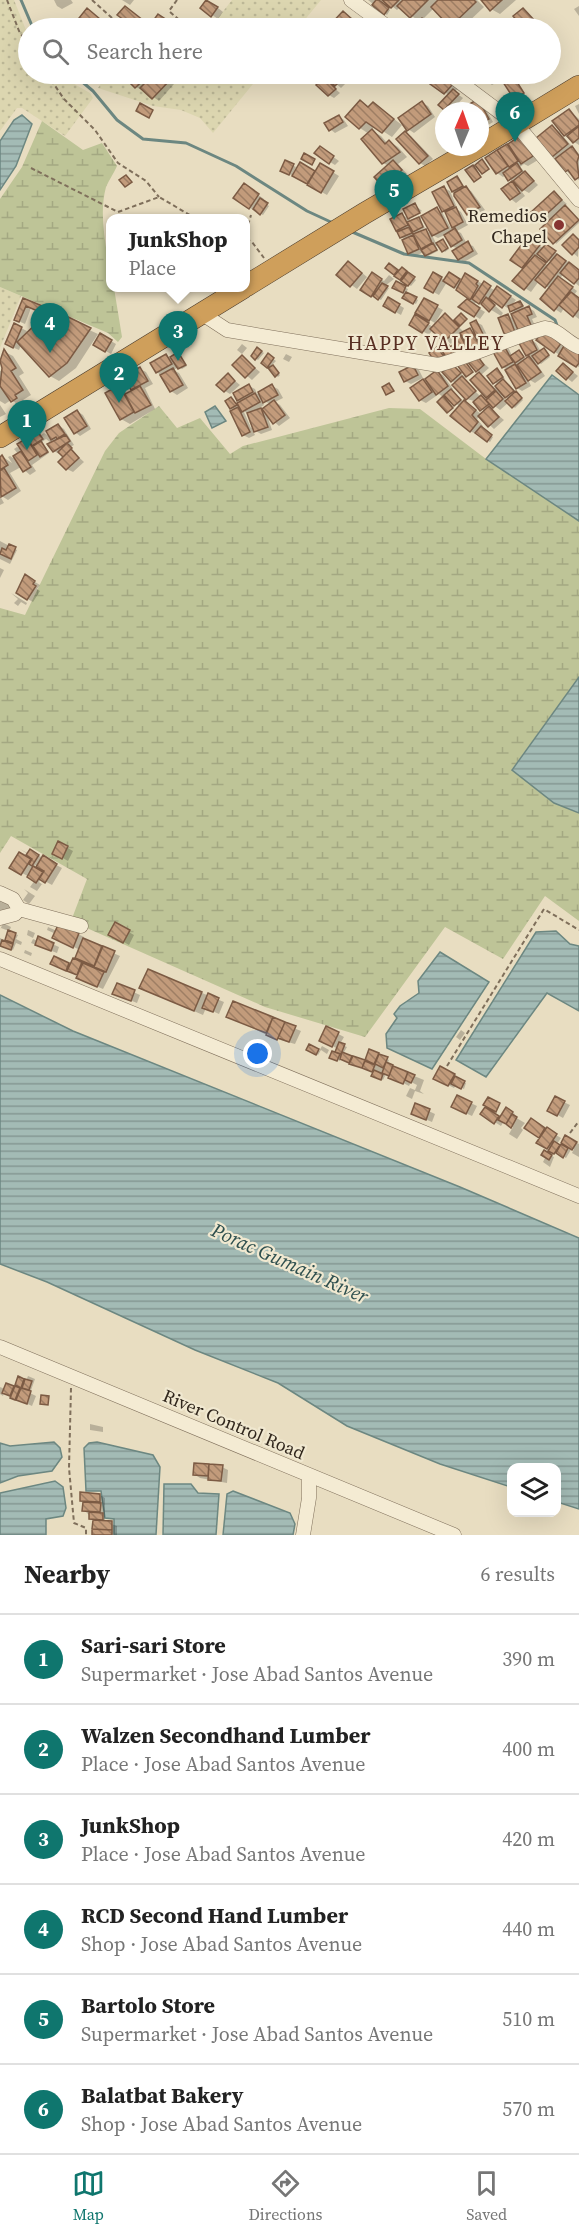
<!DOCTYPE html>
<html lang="en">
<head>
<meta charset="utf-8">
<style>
  body { margin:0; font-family:"Source Serif 4",serif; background:#f2f2f2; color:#222 }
  .controls { position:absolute; right:18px; bottom:18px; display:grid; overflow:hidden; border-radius:12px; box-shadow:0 6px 24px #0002 }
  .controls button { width:54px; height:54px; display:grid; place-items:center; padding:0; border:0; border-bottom:2px solid #e0e0e0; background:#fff; color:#222; font:30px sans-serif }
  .compass { position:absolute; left:435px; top:102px; width:54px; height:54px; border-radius:50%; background:#fff; box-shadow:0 6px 24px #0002; rotate:2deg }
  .you { position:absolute; left:258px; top:1054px; width:21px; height:21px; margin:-15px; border:4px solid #fff; border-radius:50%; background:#1a73e8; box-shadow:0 0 0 9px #1a73e833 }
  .badge { display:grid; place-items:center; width:39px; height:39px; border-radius:50%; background:#0f766e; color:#fff; font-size:20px; font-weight:700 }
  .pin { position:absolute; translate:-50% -50px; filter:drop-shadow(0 2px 3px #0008) }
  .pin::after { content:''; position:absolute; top:32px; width:21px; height:18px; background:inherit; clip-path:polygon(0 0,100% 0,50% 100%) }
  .popup { position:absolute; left:106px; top:214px; width:144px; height:78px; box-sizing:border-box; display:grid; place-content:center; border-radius:12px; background:#fff; filter:drop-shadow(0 2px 4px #0005); font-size:20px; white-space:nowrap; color:#767676 }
  .popup b { font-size:22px; color:#222 }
  .popup::after { content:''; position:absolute; left:50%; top:100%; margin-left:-12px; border:12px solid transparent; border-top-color:#fff }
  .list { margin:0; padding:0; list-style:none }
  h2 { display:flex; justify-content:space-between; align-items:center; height:78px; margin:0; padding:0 24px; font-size:26px }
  h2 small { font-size:20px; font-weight:400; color:#767676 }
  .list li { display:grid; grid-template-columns:39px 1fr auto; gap:18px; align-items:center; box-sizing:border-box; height:90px; padding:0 24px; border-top:2px solid #e0e0e0 }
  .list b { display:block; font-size:22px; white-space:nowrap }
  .list p { margin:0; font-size:20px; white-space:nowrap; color:#767676 }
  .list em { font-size:20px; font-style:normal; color:#767676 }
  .icon { flex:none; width:33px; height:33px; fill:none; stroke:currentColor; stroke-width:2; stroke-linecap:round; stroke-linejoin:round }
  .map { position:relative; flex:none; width:579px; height:1535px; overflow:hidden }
  .search { position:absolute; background:#fff; box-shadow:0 6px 24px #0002; left:18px; right:18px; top:18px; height:66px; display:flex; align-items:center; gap:15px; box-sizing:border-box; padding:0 21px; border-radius:33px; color:#767676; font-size:22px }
  .sheet { height:618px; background:#fff }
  nav { display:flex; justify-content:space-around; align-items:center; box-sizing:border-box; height:84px; border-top:2px solid #e0e0e0; background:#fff; font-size:16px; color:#767676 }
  nav a { display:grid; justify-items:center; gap:3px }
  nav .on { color:#0f766e }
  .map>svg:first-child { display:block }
</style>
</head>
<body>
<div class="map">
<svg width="579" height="1535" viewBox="0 0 579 1535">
  <defs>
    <pattern id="farmland-dots" width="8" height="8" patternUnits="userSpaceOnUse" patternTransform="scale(1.5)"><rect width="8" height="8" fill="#dcd6b0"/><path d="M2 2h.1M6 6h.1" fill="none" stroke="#bdb897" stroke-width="1.8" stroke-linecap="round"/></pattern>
    <pattern id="wetland-marsh" width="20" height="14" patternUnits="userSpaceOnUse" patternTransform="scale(1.5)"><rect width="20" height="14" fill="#bec497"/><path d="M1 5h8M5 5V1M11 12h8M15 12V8" fill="none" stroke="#a4a882"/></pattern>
    <pattern id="water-rules" width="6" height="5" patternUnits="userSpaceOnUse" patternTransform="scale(1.5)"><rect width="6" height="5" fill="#a3bbb5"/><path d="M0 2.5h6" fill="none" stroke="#859893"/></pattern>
    <pattern id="building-back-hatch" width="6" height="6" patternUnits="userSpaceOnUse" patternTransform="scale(1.5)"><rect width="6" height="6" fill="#c29b7b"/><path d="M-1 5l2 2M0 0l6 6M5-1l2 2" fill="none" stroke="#9e7e64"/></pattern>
  </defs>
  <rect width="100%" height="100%" fill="#e8ddc1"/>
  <!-- farmland -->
  <path fill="url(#farmland-dots)" d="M 0,0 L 14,0 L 28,35 L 28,74 L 57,74 L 90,93 L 93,98 L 65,136 L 22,108 L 17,108 L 0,131 Z
    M 232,0 L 321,0 L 298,28 L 210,28 Z
    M 107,74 L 261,74 L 213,133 L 200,118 L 181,110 L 153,106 L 98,88 Z
    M 0,287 L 21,296 L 0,348 Z"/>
  <!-- wetland -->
  <path fill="url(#wetland-marsh)" d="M 42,121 L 83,150 L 102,143 L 117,166 C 114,173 109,180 106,187 C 97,221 110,254 110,288 L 114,288 L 122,337 L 118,342 L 108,333 L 0,287 L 0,199 L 22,167 Z
    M 159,406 L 177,428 L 200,418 L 230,454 L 243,446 L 389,408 L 420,409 L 486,459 L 579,521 L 579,677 L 512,769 L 554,802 L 579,813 L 579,921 L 545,896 L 503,959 L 445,927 L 365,1037 L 265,1007 L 71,921 L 87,879 L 11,836 L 0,853 L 0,608 L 25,615 L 105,451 L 119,433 Z"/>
  <!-- water -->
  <path fill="url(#water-rules)" stroke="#6c8781" stroke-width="1.5" d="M 22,115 L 32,124 L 16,166 L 0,190 L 0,141 L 14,120 Z
    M 552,375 L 579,395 L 579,521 L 486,459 Z
    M 215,406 L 226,421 L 212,428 L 205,412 Z
    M 579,677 L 579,813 L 554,803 L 512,770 Z
    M 556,931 L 570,944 L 579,946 L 579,1011 L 547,993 L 486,1077 L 456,1060 L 536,932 Z
    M 440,952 L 489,982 L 432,1069 L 387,1048 L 386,1034 L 397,1018 L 394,1014 L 400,1006 L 419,993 L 418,981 Z
    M 0,995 L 73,1031 L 460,1187 L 579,1238 L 579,1509 L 557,1502 L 556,1468 L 512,1468 L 511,1487 L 440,1464 L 347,1426 L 278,1383 L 195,1350 L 47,1282 L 0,1264 Z
    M 54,1442 L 60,1448 L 62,1457 L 52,1471 L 18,1476 L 0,1483 L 0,1443 L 10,1446 Z
    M 97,1442 L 153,1455 L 160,1467 L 156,1535 L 114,1535 L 114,1519 L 105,1518 L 101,1491 L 86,1491 L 84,1448 L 89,1443 Z
    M 55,1481 L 63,1487 L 66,1508 L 63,1516 L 46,1519 L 46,1535 L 0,1535 L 0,1493 Z
    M 164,1484 L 191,1484 L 198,1493 L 219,1494 L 216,1535 L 163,1535 Z
    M 233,1491 L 290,1513 L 295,1524 L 293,1535 L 223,1535 L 227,1494 Z"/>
  <!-- shadow -->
  <path fill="#0003" fill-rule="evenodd" d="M 54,0 L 71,0 L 73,3 L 62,9 L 57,6 Z
    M 122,0 L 134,0 L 130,5 Z
    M 368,0 L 379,0 L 390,10 L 387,15 Z
    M 384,0 L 477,0 L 484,7 L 462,28 L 451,26 L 434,8 L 422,20 L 434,28 L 413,28 L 420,22 L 400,7 L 397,10 Z
    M 483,0 L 516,0 L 500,14 L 491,9 Z
    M 213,4 L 223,12 L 218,19 L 202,8 Z
    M 579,6 L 579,16 L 574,9 Z
    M 87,10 L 104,23 L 100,28 L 73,28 Z
    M 523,10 L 539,25 L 535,28 L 525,28 L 515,16 Z
    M 131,11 L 151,26 L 158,16 L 175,27 L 173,28 L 157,28 L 154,26 L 152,28 L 137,28 L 119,15 Z
    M 343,13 L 352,18 L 364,28 L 329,28 Z
    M 131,74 L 152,74 L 154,76 L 156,74 L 162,74 L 174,84 L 159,101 L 143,89 L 142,90 L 136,87 L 127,78 Z
    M 325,74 L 349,74 L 352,77 L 341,88 Z
    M 418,74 L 437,74 L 458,88 L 455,92 L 463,98 L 454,108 L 460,111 L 448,111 L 440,105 L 449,95 Z
    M 470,74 L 512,74 L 525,95 L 517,99 L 503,79 L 492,85 L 482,78 L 479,79 Z
    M 324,79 L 340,93 L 334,98 L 329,95 Z
    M 478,101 L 483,104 L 493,122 L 482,129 L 480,128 L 480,111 L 460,111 Z
    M 361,102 L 370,108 L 373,103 L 402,125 L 392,137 L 375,126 L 371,130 L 381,136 L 388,144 L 390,142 L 398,147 L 407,157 L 398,164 L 407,174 L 390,189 L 384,186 L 389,166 L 383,163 L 369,134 L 360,128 Z
    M 422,103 L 428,106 L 435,117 L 414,133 L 408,129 Z
    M 579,104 L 579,114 L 575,106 Z
    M 569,110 L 579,119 L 579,145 L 560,133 L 579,154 L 579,180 L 566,171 L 538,139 L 552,127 L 563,134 Z
    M 339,116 L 344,120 L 348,126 L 335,133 L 330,129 Z
    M 405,132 L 411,136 L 433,159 L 425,166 L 420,163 Z
    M 520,138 L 538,160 L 528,166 L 524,164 L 520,167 L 538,185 L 529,193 L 518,187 L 525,196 L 516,203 L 511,199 L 503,189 L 513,182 L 506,175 L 503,177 L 497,173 L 487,159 Z
    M 325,151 L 339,161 L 335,165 L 330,162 Z
    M 286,162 L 296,167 L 293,173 L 295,174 L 301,164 L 316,173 L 321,165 L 339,176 L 327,195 L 282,170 Z
    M 457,178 L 465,188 L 471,191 L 485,210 L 473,217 L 468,214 L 457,193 L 453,191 Z
    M 444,188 L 450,191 L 458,210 L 461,212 L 468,225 L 457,231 L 461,233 L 467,244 L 473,246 L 478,254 L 464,262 L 459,259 L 458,249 L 452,246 L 445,235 L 438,238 L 432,235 L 437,245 L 443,241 L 449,249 L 445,252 L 439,245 L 436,246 L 438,251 L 428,256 L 424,252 L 415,256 L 409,253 L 406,240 L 401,237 L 402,232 L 397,230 L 402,215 L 410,219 L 405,210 L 415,205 L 422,211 L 410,217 L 410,220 L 436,209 L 442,212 L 453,232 L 457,229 L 453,227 L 447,213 L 443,211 ZM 423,217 L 432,234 L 426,231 L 414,236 L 410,228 L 416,232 L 425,228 L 420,219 Z
    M 250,189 L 264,199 L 262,201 L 269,206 L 263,215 L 250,208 Z
    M 554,193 L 567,204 L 564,206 L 579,220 L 579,223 L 556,244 L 547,225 L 540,220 Z
    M 573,235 L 579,239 L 578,257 L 573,253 Z
    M 534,241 L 544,249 L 551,249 L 579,270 L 579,286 L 564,274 L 560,278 L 577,291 L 574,295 L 579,299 L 579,319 L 564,308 L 561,313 L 555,309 L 550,289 L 539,281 L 531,292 L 525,288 L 525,269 L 512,259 ZM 540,254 L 552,263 L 549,266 L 537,258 Z
    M 354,266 L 367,277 L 357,289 L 338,275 Z
    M 392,266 L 400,272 L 402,269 L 416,280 L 411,286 L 387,268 Z
    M 372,274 L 384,281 L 389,275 L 394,279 L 385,286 L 389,288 L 381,300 L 362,290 Z
    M 433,274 L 445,280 L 449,274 L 462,282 L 466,275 L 496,291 L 503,291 L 516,300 L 511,306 L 520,302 L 525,310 L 529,308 L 534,311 L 537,317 L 532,319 L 536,328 L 524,333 L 517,329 L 520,335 L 512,338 L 508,315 L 514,319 L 516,314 L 510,308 L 509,309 L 491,297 L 489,300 L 503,313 L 501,316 L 477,301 L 474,305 L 485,312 L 480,319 L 461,307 L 470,299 L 447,282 L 439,295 L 426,288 Z
    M 396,283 L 408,289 L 406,293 L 418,300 L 416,304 L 404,298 L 407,294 L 394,288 Z
    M 389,299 L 404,308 L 401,315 L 385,306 Z
    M 24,300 L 98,334 L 76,368 L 59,381 L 50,376 L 21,345 L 19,350 L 12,347 L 21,328 L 27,331 L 25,337 L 52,317 L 31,308 L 25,324 L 16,320 Z
    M 425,300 L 443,310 L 435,323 L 417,313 Z
    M 445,315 L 463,331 L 459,337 L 470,330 L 477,334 L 476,322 L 482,325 L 491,343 L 486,345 L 480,341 L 484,349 L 464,358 L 454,353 L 457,358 L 443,349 L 450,344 L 449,346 L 451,348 L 460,343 L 457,337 L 451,344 L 433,329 L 429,335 L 411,324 L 416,316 L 433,327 Z
    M 545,331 L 579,353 L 579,367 L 555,352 Z
    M 101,335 L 116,344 L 111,354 L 95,345 Z
    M 530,339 L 536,343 L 541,352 L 546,351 L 550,357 L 541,364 L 534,360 L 545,376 L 535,383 L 528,379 L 531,386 L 522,391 L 517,388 L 506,369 L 503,367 L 503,346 L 509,349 L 512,356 L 519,352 L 526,360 L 531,357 L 527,355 Z
    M 242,344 L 247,348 L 242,354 L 237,350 Z
    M 258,349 L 264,353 L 258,360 L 253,356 Z
    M 5,352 L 13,356 L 24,373 L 19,376 L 31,395 L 23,400 L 25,404 L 21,406 L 11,400 L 5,404 L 0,401 L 0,371 L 4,369 L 0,364 Z
    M 178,354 L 187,366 L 182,369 L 179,367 L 173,370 L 179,373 L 188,388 L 177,395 L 171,391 L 152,364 L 166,356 L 171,359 Z
    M 286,354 L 292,357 L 289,362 L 283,359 Z
    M 268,355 L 276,361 L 271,366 L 280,375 L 278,377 L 263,363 Z
    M 476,356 L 489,368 L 481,375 L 495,388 L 498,385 L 489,376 L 499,371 L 505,379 L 503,380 L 509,384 L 523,400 L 515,408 L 509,402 L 500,410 L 492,404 L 488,407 L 504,420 L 494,429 L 480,416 L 477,419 L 483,426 L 481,428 L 493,437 L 490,442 L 477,433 L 476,434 L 470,431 L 460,407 L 446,394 L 443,397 L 439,394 L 426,403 L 420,400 L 423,381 L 432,386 L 437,372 L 443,375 L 453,389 L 451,391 L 464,403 L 470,405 L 482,415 L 485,412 L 474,401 L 467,399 L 454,385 L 456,383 L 452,381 L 452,365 L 465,377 L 463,379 L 486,402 L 490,399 L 472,380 L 481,373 L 477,370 ZM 501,395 L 509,399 L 507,402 Z
    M 242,357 L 260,372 L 252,380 L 234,365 Z
    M 564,365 L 578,376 L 572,382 L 567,378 Z
    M 413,367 L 419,370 L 423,378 L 411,384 L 405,381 Z
    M 140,369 L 146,372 L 153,384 L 145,388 L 155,409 L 130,424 L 121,419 L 119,387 L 128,394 L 133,391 L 126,377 Z
    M 228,375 L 240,385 L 230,394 L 225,391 Z
    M 249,386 L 255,389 L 257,394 L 272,386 L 278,389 L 283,398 L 275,402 L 280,405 L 290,418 L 279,426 L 267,415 L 272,430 L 261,434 L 252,429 L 255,435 L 249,438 L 243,435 L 235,410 L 231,408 L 231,399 L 237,405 L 242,402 L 238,400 ZM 261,400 L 271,404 L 262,411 L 258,409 L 264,405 ZM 240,405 L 244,411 L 248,414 L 254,427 L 251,428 L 244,412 L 236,408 Z
    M 0,405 L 6,414 L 0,417 Z
    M 77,411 L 83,415 L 91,429 L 80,436 L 75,432 Z
    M 58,425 L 64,429 L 74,445 L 70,447 L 73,450 L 72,451 L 84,462 L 73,472 L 67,469 L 60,462 L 66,456 L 62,453 L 59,454 L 54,451 L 51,443 L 46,439 L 42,442 L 49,453 L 32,465 L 36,471 L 30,475 L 21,467 L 10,473 L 21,491 L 8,500 L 0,495 L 0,459 L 3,457 L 12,463 L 8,457 L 10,456 L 13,458 L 19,455 L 14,449 L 17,447 L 24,451 L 27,440 L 32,443 L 38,434 L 41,435 L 44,433 L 51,437 Z
    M 0,496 L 4,503 L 0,505 Z
    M 0,541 L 17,550 L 10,564 L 0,559 Z
    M 0,568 L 4,570 L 0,578 Z
    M 25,576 L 40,585 L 37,589 L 40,591 L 33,602 L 17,593 Z
    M 11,593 L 27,603 L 26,605 L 21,602 L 18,606 L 14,603 L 18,599 Z
    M 59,843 L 73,851 L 68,861 L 54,853 Z
    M 20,849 L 29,854 L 30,851 L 62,868 L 52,885 L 41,879 L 39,882 L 46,887 L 42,884 L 37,891 L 30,887 L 35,880 L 11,867 L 19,854 L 32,861 L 34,858 ZM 35,865 L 46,871 L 43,874 L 34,868 Z
    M 24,889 L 35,896 L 29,904 L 23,900 L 28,893 Z
    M 0,899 L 12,904 L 9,916 L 0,913 Z
    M 3,923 L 11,927 L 9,932 L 18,935 L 16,939 L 22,942 L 21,945 L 16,943 L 13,950 L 0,946 L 0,938 L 6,941 L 9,931 L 1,928 L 0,930 Z
    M 115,924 L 134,935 L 129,945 L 110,934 Z
    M 60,925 L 84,937 L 83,940 L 120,956 L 103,989 L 84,981 L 79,976 L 57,967 L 54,958 L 71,966 L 80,950 L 57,939 L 56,934 L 47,930 L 48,927 L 57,931 Z
    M 28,930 L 35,933 L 33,938 L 27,935 Z
    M 39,938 L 59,947 L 57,953 L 31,943 L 33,939 L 38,941 Z
    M 25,950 L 32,953 L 31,956 L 24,953 Z
    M 118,985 L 140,995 L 137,1003 L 120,996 Z
    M 150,992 L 202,993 L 224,1002 L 219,1014 L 206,1008 L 203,1015 Z
    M 233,1003 L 301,1031 L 295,1044 L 273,1038 L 228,1016 Z
    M 327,1028 L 344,1037 L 340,1044 L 347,1047 L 343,1054 L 366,1062 L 370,1051 L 389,1060 L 387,1065 L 424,1080 L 420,1091 L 424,1094 L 415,1091 L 412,1099 L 406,1096 L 410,1088 L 415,1090 L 417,1085 L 411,1082 L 409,1086 L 386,1074 L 383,1080 L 373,1076 L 374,1072 L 341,1058 L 340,1061 L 331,1057 L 336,1054 L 338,1049 L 321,1040 Z
    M 461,1030 L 465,1033 L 460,1040 L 456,1037 Z
    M 309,1046 L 319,1051 L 322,1046 L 329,1050 L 327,1054 L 321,1050 L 318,1055 L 308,1049 Z
    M 440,1068 L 466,1083 L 464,1089 L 456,1085 L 454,1088 L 435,1078 Z
    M 458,1097 L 477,1106 L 472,1116 L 459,1110 Z
    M 555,1098 L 570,1105 L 563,1118 L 549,1110 Z
    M 416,1105 L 435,1114 L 432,1122 L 418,1116 Z
    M 486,1109 L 501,1118 L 506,1109 L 515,1114 L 513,1116 L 525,1123 L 521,1128 L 523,1130 L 517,1139 L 509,1134 L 513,1127 L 504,1121 L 501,1126 L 482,1114 Z
    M 531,1120 L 561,1138 L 557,1144 L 562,1147 L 566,1137 L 579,1144 L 579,1157 L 572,1153 L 574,1149 L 572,1148 L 566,1158 L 539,1142 L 541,1138 L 526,1128 Z
    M 545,1152 L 554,1157 L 550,1167 L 543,1162 L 546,1156 Z
    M 28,1376 L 35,1379 L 30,1393 L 36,1396 L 32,1406 L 4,1393 L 3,1396 L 0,1394 L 0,1387 L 5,1389 L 7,1385 L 15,1388 L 19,1378 L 26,1381 Z
    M 90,1424 L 103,1427 L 103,1432 L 90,1430 Z
    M 195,1465 L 222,1467 L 228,1470 L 227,1483 L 200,1478 L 194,1474 Z
    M 82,1494 L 100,1495 L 105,1498 L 105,1522 L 117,1526 L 117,1535 L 93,1535 L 94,1520 L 84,1510 Z"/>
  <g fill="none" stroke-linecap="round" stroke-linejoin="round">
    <!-- stream -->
    <path stroke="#6c8781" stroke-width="3" d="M 21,0 L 33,28
      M 73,74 L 93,91 L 117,120 L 143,139 L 186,143 L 236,166 L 307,211 L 333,223
      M 350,231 L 404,254 L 469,263 L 555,320 L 558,328"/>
  </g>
  <!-- building -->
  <path fill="url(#building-back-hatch)" stroke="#7c5b44" stroke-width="1.5" d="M 206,0 L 218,7 L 211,17 L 200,8 Z
    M 376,0 L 379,0 L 389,8 L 384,15 L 372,5 Z
    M 382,0 L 399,0 L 391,8 Z
    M 403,0 L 428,0 L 410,18 L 397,6 Z
    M 438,0 L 474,0 L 476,2 L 450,27 L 431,7 Z
    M 481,0 L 502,0 L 490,11 Z
    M 125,6 L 148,24 L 144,28 L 135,28 L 117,15 Z
    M 87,8 L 100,19 L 92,28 L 71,28 Z
    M 523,8 L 535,21 L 526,28 L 523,28 L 513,16 Z
    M 343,11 L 353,20 L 363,28 L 327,28 Z
    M 158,14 L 170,22 L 166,28 L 154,28 L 150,25 Z
    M 422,18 L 433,28 L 411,28 Z
    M 129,74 L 150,74 L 135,88 L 125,78 Z
    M 154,74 L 162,74 L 170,80 L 152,99 L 140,88 Z
    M 323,74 L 347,74 L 335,86 Z
    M 416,74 L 438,74 L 453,84 L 444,94 Z
    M 477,74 L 495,74 L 482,81 Z
    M 503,74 L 512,74 L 524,93 L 514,99 L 499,76 Z
    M 324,77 L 336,89 L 328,96 L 316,85 Z
    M 453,89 L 459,94 L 444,110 L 438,105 Z
    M 478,99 L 489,119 L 480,124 L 480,111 L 459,110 Z
    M 360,100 L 368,107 L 373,102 L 394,119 L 382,133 L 366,122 L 359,129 L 345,117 Z
    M 422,101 L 431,114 L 407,131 L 398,118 Z
    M 140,103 L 153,110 L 149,118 L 136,111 Z
    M 569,109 L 579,122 L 579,125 L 564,136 L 552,121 Z
    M 339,115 L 343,122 L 329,131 L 324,123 Z
    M 552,125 L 568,144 L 552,157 L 536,138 Z
    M 579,126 L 579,138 L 573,143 L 567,136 Z
    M 372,129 L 385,144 L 389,140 L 400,152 L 382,164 L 361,139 Z
    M 405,131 L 428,156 L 419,164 L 396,139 Z
    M 520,136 L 533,156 L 521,164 L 508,144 Z
    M 507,144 L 518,161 L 509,167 L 497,150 Z
    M 320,146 L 334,156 L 329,164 L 314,153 Z
    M 572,146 L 579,156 L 577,162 L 579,177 L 575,180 L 568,170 L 565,172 L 555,159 Z
    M 497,150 L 508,166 L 496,174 L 485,158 Z
    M 304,153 L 315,159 L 312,165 L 301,159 Z
    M 482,159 L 489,169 L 482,174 L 475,165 Z
    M 285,160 L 294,164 L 289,175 L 280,171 Z
    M 393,160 L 402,170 L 383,187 L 374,177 Z
    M 300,162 L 315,171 L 307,184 L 292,176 Z
    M 320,163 L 334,171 L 321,193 L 307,185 Z
    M 517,163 L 522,171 L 508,181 L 503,173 Z
    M 473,165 L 481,177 L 474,182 L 465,170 Z
    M 525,171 L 534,181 L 522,191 L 513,181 Z
    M 126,175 L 132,182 L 125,187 L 119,180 Z
    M 457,176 L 463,186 L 452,192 L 447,182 Z
    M 512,181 L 520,193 L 510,200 L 501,189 Z
    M 244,183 L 259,194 L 249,209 L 233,198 Z
    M 444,186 L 454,206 L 442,212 L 432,192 Z
    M 466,186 L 480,207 L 467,215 L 454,196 L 454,193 Z
    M 554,191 L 562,200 L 539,221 L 530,213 Z
    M 260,198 L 268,203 L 260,215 L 253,209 Z
    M 415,203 L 420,213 L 408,219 L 403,209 Z
    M 565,205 L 579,220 L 553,244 L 540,229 Z
    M 437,207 L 448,228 L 432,236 L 421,216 Z
    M 456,207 L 463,222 L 452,228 L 445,212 Z
    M 402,213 L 408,225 L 396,231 L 390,219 Z
    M 419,217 L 423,227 L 413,232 L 407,222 Z
    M 409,227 L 412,233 L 400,238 L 397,232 Z
    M 455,228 L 462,240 L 451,247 L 444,235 Z
    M 426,229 L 432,243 L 421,249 L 413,234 Z
    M 573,234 L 579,240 L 579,247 L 572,255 L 562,245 Z
    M 413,235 L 419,249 L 408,254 L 402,240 Z
    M 528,236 L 540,245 L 522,268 L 510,260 Z
    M 443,239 L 448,248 L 442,252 L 436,243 Z
    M 468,241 L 473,251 L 458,260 L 452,251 Z
    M 433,243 L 437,250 L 425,256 L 421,250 Z
    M 546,244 L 556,251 L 547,262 L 537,254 Z
    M 557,254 L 566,261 L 545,288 L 535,280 Z
    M 535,255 L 546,263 L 524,290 L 512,281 Z
    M 348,261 L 362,273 L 350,287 L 336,275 Z
    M 569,262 L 579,270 L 579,278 L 574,284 L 560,273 Z
    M 389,263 L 398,270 L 394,275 L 385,268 Z
    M 402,267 L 407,271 L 400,280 L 394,276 Z
    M 372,272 L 382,279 L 371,297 L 360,290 Z
    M 408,272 L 415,277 L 408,286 L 401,281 Z
    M 433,272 L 442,277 L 433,293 L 424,288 Z
    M 449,272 L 460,279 L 454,288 L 443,281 Z
    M 465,273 L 478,281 L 476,284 L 478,286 L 470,300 L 456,290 Z
    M 558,276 L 573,287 L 554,311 L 540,299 Z
    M 396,281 L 406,286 L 403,293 L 392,288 Z
    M 484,281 L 491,286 L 479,304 L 472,299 Z
    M 382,283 L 388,286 L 378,300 L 373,296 Z
    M 497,286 L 511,296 L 502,308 L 489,298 Z
    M 406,292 L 417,297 L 413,304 L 402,298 Z
    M 571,292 L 579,298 L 579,309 L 573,317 L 559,305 Z
    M 388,297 L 400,304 L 395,313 L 383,306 Z
    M 486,297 L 495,305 L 489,312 L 481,304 Z
    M 23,298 L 52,310 L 49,316 L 26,306 L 19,322 L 14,320 Z
    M 424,298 L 438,305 L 429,321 L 415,313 Z
    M 467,299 L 480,308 L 474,317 L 458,307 Z
    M 520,301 L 523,306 L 510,312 L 508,306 Z
    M 529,306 L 532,314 L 527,316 L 531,325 L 518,330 L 511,314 Z
    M 58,312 L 91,328 L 67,363 L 49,377 L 17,342 L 39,321 Z
    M 445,313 L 459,327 L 444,342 L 430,329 Z
    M 461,313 L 467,319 L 460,326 L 454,320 Z
    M 415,314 L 429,323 L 422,333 L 409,325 Z
    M 508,314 L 515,332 L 505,336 L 498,318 Z
    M 476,320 L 486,340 L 479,343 L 470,323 Z
    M 14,323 L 22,327 L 13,348 L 5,344 Z
    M 470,328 L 480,346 L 470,351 L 460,333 Z
    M 545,329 L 562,342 L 554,353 L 536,340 Z
    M 100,333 L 112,340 L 105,352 L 93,345 Z
    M 460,335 L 468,350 L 457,356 L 451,346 L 458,342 L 456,337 Z
    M 531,338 L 537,350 L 526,356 L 519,343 Z
    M 448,344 L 456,356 L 448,361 L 441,349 Z
    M 503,344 L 513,362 L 502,368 L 492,350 Z
    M 565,344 L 579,352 L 579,363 L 576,367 L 558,356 Z
    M 257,347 L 262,351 L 255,360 L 251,356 Z
    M 437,347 L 445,358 L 436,364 L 429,353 Z
    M 544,348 L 549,355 L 538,364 L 532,356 Z
    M 4,349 L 16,368 L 11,371 L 23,390 L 15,395 L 17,398 L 11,402 L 0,386 L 2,368 L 0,361 Z
    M 519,350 L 524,357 L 515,363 L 510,356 Z
    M 178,352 L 186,365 L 178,369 L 170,357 Z
    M 268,353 L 274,358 L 267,368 L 261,363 Z
    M 166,354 L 172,364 L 156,373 L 150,363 Z
    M 476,354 L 484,365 L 476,372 L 467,361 Z
    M 242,355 L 255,368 L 245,378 L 232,365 Z
    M 529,356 L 541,372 L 528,381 L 517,365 Z
    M 464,360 L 473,372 L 466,377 L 457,365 Z
    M 563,363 L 573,372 L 566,380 L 556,371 Z
    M 452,364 L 461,373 L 451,382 L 442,372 Z
    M 515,364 L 526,383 L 516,389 L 505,370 Z
    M 273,365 L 279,373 L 275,377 L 268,368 Z
    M 413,365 L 418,375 L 404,382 L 399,372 Z
    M 140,367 L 148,381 L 131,390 L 123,377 Z
    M 173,368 L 183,385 L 170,392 L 160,375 Z
    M 497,368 L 503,377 L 493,384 L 487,376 Z
    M 437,370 L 448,386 L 436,395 L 425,379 Z
    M 479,372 L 495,390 L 486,398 L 470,380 Z
    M 228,373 L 235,381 L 224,392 L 216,385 Z
    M 462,376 L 476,391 L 466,400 L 452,385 Z
    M 423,379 L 432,392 L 419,401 L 410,388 Z
    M 503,379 L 514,391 L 505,398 L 495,386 Z
    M 389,383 L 394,391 L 386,395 L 382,387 Z
    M 249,384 L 253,392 L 237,401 L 233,393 Z
    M 272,384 L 278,395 L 263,403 L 258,392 Z
    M 119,385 L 134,412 L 120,420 L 105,393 Z
    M 140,386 L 151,405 L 135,413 L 125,394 Z
    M 451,389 L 461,400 L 454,406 L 444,395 Z
    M 496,391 L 503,399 L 493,408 L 486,400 Z
    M 516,391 L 522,398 L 512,408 L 505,401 Z
    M 255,393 L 260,402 L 242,412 L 237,403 Z
    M 481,395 L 489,404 L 480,411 L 473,402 Z
    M 443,396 L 453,408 L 447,413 L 437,402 Z
    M 231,397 L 237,405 L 230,409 L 225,401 Z
    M 274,400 L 285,415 L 273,424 L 262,409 Z
    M 464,400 L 476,410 L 472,415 L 478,422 L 470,432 L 450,416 Z
    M 489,406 L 499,417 L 488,427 L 478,416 Z
    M 238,407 L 250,432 L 242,436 L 230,411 Z
    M 261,408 L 268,427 L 254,432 L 247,413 Z
    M 77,410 L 87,426 L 74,434 L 64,418 Z
    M 58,424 L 65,434 L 57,439 L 56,437 L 51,440 L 46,431 Z
    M 481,426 L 492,435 L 487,442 L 475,433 Z
    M 38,432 L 43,439 L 32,446 L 28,438 Z
    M 66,435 L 70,441 L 53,452 L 47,444 Z
    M 27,438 L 37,455 L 28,461 L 17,444 Z
    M 41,441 L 48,452 L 40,457 L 33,446 Z
    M 67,443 L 72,448 L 63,457 L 58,452 Z
    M 71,449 L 79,458 L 66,470 L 58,462 Z
    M 21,451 L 31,467 L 23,472 L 13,456 Z
    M 2,455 L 8,465 L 0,470 L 0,457 Z
    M 4,468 L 16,488 L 1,497 L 0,471 Z
    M 9,544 L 16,547 L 11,559 L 0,554 L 2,548 L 6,550 Z
    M 25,574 L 35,581 L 33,584 L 36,586 L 27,600 L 16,593 Z
    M 58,841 L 68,846 L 62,859 L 52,854 Z
    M 30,849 L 39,855 L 32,866 L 29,864 L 32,859 L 26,855 Z
    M 19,852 L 31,859 L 21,875 L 9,868 Z
    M 43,855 L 57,864 L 45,883 L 39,879 L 44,871 L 36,867 Z
    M 33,866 L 43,872 L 36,883 L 27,877 Z
    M 115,922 L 130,930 L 123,943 L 108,935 Z
    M 59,923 L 79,933 L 73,948 L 52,938 Z
    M 8,930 L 16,933 L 13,943 L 5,940 Z
    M 38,936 L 54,943 L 51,951 L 35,945 Z
    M 83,938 L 102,946 L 94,966 L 75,958 Z
    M 2,940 L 13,944 L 11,950 L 0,946 Z
    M 103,946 L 115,951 L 106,972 L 94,967 Z
    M 54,956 L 69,963 L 66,971 L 50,964 Z
    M 73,958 L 82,962 L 77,975 L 67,971 Z
    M 83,963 L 104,972 L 97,987 L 76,978 Z
    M 148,969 L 202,992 L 194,1011 L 139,988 Z
    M 117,983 L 135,990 L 131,1001 L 112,994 Z
    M 208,993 L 219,998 L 213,1012 L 202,1008 Z
    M 233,1001 L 273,1017 L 266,1033 L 226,1017 Z
    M 273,1017 L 285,1022 L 277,1040 L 266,1035 Z
    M 285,1022 L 296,1026 L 289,1042 L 278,1038 Z
    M 326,1026 L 339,1032 L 332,1047 L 319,1041 Z
    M 339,1042 L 345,1044 L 341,1054 L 335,1052 Z
    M 309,1044 L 319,1049 L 316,1055 L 306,1050 Z
    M 369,1049 L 379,1053 L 374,1064 L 365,1060 Z
    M 332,1051 L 340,1054 L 337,1061 L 329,1058 Z
    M 342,1052 L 352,1056 L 349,1063 L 340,1059 Z
    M 379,1054 L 388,1057 L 383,1068 L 375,1064 Z
    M 353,1056 L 365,1060 L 362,1068 L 349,1064 Z
    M 365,1061 L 375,1065 L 372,1072 L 362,1068 Z
    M 386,1062 L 393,1065 L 389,1076 L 382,1073 Z
    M 393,1066 L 408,1072 L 403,1084 L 388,1078 Z
    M 440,1066 L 455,1074 L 448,1086 L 433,1079 Z
    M 374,1070 L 383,1074 L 381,1080 L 371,1076 Z
    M 408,1072 L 415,1075 L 411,1083 L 405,1080 Z
    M 455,1076 L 465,1081 L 461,1089 L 451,1084 Z
    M 457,1095 L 472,1102 L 466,1114 L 451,1107 Z
    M 555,1096 L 565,1101 L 557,1116 L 547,1111 Z
    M 488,1097 L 500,1103 L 496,1112 L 483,1105 Z
    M 415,1103 L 430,1109 L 426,1120 L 411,1114 Z
    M 485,1107 L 499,1116 L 494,1124 L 480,1114 Z
    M 506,1107 L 513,1112 L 506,1124 L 498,1120 Z
    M 512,1114 L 517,1117 L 511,1128 L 506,1124 Z
    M 531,1118 L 545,1128 L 539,1138 L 524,1128 Z
    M 547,1127 L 557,1134 L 547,1149 L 536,1143 Z
    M 565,1135 L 577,1142 L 572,1150 L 561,1143 Z
    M 554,1141 L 560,1145 L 554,1154 L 548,1151 Z
    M 561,1144 L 568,1148 L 563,1158 L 556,1153 Z
    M 544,1150 L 552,1155 L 549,1160 L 541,1155 Z
    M 18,1376 L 24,1379 L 21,1388 L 15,1385 Z
    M 25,1379 L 32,1381 L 29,1390 L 22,1388 Z
    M 6,1383 L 14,1386 L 10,1396 L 2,1393 Z
    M 15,1386 L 20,1388 L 15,1400 L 10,1398 Z
    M 21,1388 L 31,1391 L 27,1404 L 16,1400 Z
    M 41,1395 L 49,1396 L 48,1405 L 40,1404 Z
    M 194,1463 L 209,1464 L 208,1476 L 193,1475 Z
    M 209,1464 L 223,1465 L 221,1481 L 208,1480 Z
    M 80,1492 L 100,1494 L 100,1502 L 80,1501 Z
    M 83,1502 L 101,1503 L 100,1512 L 82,1511 Z
    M 89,1512 L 103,1513 L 103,1520 L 89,1519 Z
    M 93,1520 L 112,1521 L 112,1530 L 92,1529 Z
    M 92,1529 L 112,1530 L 112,1535 L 92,1535 Z"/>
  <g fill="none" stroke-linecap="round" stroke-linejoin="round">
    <!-- minor casing -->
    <g stroke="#7f6f5b" stroke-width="15">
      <path id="minor" d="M 351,0 L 389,28
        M 449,74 L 517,125 L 579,200
        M 201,313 L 227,330 L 438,365 C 475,355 509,338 545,328 C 558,329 567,343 579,347
        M 0,893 L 13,899 L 19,909
        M 0,918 L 15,914 L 19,909 L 81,926
        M 0,959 L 579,1196
        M 0,1347 L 454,1535
        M 303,1535 L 309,1498 L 309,1475"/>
    </g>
    <!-- highway casing -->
    <g stroke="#4d3e2f" stroke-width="22">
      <path id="highway" d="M 480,146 L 579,86
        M 246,286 L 365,213 L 478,147
        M 0,437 L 243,288"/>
    </g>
    <!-- path -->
    <path stroke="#7f6f5b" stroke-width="2" stroke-dasharray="4.5 3" stroke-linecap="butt" d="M 7,0 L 19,31 L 28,45
      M 92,0 L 123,28
      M 177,0 L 169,11 L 185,25 L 183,28
      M 47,74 L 64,99 L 95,130 L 118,163 L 146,181 L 159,197
      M 31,168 L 118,212 L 159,197 L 195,218
      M 246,232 L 251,215
      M 246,239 L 252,242 L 264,258
      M 447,1066 L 544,909 L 579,930
      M 570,1133 L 579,1121
      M 71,1388 L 69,1468 L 74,1523 L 86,1528 L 86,1535"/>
    <!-- minor -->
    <use href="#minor" stroke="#f4ebd3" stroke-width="14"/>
    <!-- highway -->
    <use href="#highway" stroke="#cf9f5b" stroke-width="21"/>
  </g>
  <!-- markers -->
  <circle fill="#873432" stroke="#f0e8d0" stroke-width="2" cx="559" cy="225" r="6"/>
  <g text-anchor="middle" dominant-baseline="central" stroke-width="4.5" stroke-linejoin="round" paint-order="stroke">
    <!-- poi labels -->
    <g font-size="18" fill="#31271d" stroke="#f0e8d0" text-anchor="end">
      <text x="547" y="215">Remedios<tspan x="547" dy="21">Chapel</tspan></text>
    </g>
    <!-- street labels -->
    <g font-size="18" fill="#31271d" stroke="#f0e8d0">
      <text transform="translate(234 1424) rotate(23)">River Control Road</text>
    </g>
    <!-- neighbourhood labels -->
    <g font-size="20" letter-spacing="1.5" fill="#582f22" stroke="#f0e8d0">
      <text x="426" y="343">HAPPY VALLEY</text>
    </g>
    <!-- water labels -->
    <g font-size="20" font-style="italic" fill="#2e4f4e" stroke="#f0e8d0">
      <text transform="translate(290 1263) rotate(24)">Porac Gumain River</text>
    </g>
  </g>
</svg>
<div class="controls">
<button><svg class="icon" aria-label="layers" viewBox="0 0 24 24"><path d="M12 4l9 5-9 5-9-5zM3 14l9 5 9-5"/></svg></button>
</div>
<svg class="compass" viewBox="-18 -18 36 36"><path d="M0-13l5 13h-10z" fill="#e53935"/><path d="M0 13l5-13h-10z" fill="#767676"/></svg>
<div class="you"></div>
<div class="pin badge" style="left:27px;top:450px">1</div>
<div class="pin badge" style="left:119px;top:403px">2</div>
<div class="pin badge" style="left:178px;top:361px">3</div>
<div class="popup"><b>JunkShop</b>Place</div>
<div class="pin badge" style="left:50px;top:353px">4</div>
<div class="pin badge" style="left:394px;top:220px">5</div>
<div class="pin badge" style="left:515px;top:142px">6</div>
<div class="search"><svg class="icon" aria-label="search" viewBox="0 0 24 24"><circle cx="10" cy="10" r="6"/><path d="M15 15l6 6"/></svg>Search here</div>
</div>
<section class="sheet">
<h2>Nearby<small>6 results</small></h2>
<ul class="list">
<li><span class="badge">1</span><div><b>Sari-sari Store</b><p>Supermarket · Jose Abad Santos Avenue</p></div><em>390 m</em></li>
<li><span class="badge">2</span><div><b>Walzen Secondhand Lumber</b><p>Place · Jose Abad Santos Avenue</p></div><em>400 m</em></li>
<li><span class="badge">3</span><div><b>JunkShop</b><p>Place · Jose Abad Santos Avenue</p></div><em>420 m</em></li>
<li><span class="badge">4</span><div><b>RCD Second Hand Lumber</b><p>Shop · Jose Abad Santos Avenue</p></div><em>440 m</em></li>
<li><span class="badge">5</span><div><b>Bartolo Store</b><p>Supermarket · Jose Abad Santos Avenue</p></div><em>510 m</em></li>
<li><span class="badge">6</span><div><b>Balatbat Bakery</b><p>Shop · Jose Abad Santos Avenue</p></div><em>570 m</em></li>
</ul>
</section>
<nav>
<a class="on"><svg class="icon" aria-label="map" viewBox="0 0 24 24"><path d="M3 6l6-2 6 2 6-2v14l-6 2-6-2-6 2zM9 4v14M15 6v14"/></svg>Map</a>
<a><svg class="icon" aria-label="directions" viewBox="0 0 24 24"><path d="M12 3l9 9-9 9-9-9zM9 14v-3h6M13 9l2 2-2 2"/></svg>Directions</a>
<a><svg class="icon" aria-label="saved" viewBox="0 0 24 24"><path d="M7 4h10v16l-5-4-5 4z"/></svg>Saved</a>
</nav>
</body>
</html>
